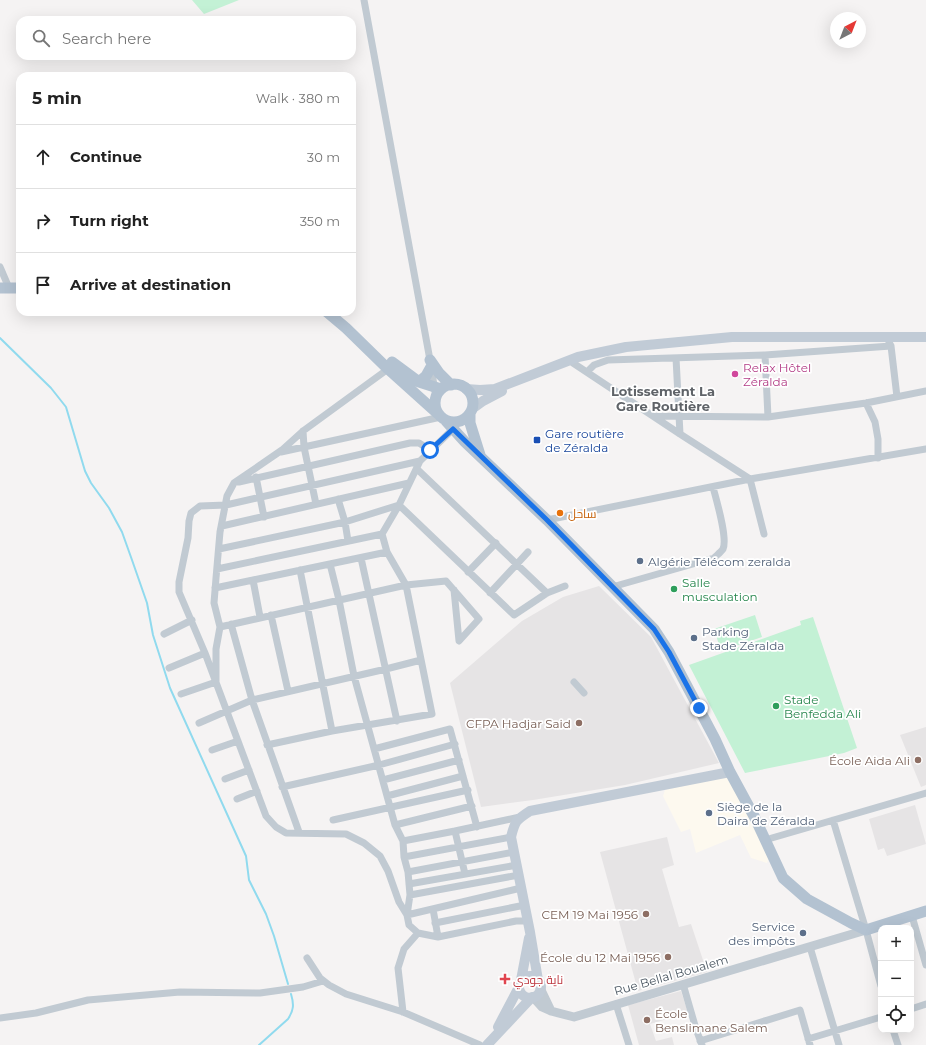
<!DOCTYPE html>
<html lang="en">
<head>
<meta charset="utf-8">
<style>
  body { margin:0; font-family:Montserrat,Cairo,sans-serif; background:#f6f6f6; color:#222 }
  .controls { position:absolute; right:12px; bottom:12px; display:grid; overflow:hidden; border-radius:8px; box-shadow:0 4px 16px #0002 }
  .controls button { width:36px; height:36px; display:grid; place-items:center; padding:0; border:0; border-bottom:1px solid #e0e0e0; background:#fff; color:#222; font:20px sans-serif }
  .compass { position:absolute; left:830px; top:12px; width:36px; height:36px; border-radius:50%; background:#fff; box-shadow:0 4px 16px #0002; rotate:42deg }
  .stop { position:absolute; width:12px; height:12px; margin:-9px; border:3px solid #1a73e8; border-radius:50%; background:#fff }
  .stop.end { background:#1a73e8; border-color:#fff; box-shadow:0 1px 4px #0008 }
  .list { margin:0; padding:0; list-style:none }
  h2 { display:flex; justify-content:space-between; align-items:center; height:52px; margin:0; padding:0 16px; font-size:17px }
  h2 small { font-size:13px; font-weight:400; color:#767676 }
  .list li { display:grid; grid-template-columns:26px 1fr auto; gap:12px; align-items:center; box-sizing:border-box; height:64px; padding:0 16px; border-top:1px solid #e0e0e0 }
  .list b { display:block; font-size:15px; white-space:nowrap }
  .list em { font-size:13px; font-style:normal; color:#767676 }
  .icon { flex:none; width:22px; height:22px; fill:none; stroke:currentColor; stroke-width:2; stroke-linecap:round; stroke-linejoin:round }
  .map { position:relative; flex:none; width:926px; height:1045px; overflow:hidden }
  .search { position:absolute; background:#fff; box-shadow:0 4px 16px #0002; left:16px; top:16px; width:340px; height:44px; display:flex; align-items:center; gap:10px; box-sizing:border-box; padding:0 14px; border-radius:12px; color:#767676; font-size:15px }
  .panel { position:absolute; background:#fff; box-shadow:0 4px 16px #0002; left:16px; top:72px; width:340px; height:244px; border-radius:12px }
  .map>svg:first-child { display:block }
</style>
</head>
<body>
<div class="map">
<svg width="926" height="1045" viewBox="0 0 926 1045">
  <rect width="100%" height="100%" fill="#f5f3f3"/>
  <!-- commercial -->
  <path fill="#fdf9ef" d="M 728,776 L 769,857 L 767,863 L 751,858 L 740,835 L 696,853 L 690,829 L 681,832 L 663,796 L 665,790 Z"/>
  <!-- education -->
  <path fill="#e6e4e5" d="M 599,586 L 651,637 L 719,763 L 625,785 L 533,800 L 481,807 L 450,683 L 522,621 L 563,597 Z
    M 926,727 L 926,785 L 921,787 L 900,735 Z
    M 915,805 L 926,844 L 887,856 L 884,848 L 878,850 L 869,819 Z
    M 667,837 L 674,865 L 662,869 L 679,927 L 691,924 L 707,972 L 638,991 L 600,852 Z
    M 681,991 L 688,1013 L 650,1024 L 656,1041 L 672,1037 L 674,1045 L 639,1045 L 628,1005 Z"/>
  <!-- green -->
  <path fill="#c3f1d5" d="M 192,0 L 239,0 L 204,14 Z
    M 755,615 L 762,637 L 721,651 L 714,629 Z
    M 813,617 L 857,748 L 844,753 L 745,773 L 689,665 L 801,625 L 800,621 Z"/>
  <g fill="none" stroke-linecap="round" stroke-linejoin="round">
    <!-- stream -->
    <path stroke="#90daee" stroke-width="2" d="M 0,338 L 51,388 L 66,407 L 85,471 L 91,483 L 109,508 L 122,532 L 132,560 L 147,603 L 153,635 L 170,688 L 246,856 L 249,880 L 266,914 L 274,936 L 288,984
      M 259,1045 L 288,1019 C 294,1010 294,1004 291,994"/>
    <!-- minor -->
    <path stroke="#c1cad2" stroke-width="7" d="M 364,0 L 430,360 L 436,398
      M 0,267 L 9,288
      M 889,342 L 891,346 L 897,397
      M 765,355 L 768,417
      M 676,358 L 680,434
      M 573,363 L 680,434 L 750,479 L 764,534
      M 388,369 L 303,431 L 282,450 L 234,483 L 227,496 L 220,532 L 216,578 L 214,603 L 220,627 L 406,585 L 446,581 L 479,619 L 459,641 L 454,590
      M 587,372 L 594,365 L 608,360 L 765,355 L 891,346
      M 866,403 L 875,422 L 878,439 L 878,458
      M 653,416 L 768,417 L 866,403 L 926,391
      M 303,431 L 304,447 L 316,504
      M 281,452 L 441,417
      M 420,461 L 226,505 L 200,506 L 191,513 L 189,521 L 188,538 L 179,582 L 179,592 L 205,653 L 266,816 L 276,827 L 286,833 L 346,834 L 364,843 L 380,856 L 388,871 L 399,902 L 407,915 L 521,888
      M 417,469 L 547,593
      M 256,477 L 264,517
      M 239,482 L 410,443 L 419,443 L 430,450
      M 338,499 L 345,522 L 348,541
      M 547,520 L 750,479 L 926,449
      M 222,526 L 409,483
      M 219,549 L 345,522 L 399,505 L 514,615 L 547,593 L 565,586
      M 361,558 L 397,721
      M 330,564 L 339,600 L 354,676 L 395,825 L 403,841 L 404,857 L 408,872 L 410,895 L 407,915 L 409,925 L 418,933 L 438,937 L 516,921 L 528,921
      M 217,569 L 382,534
      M 300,570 L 332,731
      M 468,572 L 496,543
      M 253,580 L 260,617
      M 612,587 L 714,558 C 717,555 721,552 723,549 C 728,538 716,499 713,487
      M 215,588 L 387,552
      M 490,593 L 528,552
      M 271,615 L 288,691
      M 231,624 L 252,700 L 299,832
      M 164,634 L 192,620
      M 169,668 L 205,653
      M 574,682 L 584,693
      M 181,694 L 216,682 L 216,649 L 220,627
      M 199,723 L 252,700 L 386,669 L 421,660
      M 267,745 L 332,731 L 432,714 L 406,585 L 387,552 L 382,534 L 399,505 L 420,461 L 453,429
      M 374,749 L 450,729 L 477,827
      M 212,750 L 238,741
      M 225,779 L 249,770
      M 383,780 L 459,760
      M 282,787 L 379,765 L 455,744
      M 387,796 L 463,776
      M 237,799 L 257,791
      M 333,820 L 468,790
      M 833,820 L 866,930 L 881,986
      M 395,825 L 472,806
      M 455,831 L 465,874
      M 765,840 L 926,793
      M 403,841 L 455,831 L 520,817
      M 404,857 L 511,837
      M 408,872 L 514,852
      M 409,884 L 517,865
      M 410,895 L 519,875
      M 433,909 L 438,937
      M 912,916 L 926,965
      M 435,923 L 525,905
      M 810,947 L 839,1045
      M 307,958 L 320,978 L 329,985 L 346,994 L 403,1012 L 480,1045
      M 683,984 L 696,1029 L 702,1045
      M 616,1004 L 629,1045
      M 911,1009 L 926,1004
      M 403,1012 L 398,968 L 404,949 L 418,933
      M 0,1018 L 36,1013 L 88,1000 L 180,992 L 260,993 L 303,987 L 323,981
      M 893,1030 L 898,1045
      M 808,1039 L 881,1017
      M 700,1041 L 800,1010 L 810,1045"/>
    <!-- tertiary -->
    <path stroke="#c1cad2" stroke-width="9" d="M 540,988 L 551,1011
      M 533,997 L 542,1007 L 551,1011 L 574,1017 L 866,930"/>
    <!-- secondary -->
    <path stroke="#c1cbd6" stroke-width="10" d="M 466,389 L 480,390 L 495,389 L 578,357 L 626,347 L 732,337 L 926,337
      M 472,409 L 483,401 L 502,391
      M519 987a11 11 0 1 1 22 0a11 11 0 1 1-22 0Z
      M 521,980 L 529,938
      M 538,980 L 530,932 L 511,837 C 515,821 516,820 530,811 L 730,772
      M 498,1027 L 519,987
      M 487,1045 L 532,997"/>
    <!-- primary -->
    <path stroke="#b3c2d1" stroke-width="11" d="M 0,288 L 20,288
      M 327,312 L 346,328 L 388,369 L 438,414
      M 430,360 L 439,373 L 451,385
      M 392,362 L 419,382 L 441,389
      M 419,382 L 426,376 L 431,367
      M435 403a19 19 0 1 1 38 0a19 19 0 1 1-38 0Z
      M 470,413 L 470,423 L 480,455
      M 446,421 L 465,442 L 547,520 L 654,629 L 669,652 L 715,739 L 730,772 L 755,818 L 783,878 L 807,899 L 851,923 L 866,930 L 926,911"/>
  </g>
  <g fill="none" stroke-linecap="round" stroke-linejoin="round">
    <!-- route -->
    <path stroke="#1a73e8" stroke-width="5" d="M 430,450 L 453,429 L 547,520 L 654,629 L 669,652 L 699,708"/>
  </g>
  <!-- markers -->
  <circle fill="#d1479c" stroke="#fff" stroke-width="1.5" cx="735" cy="374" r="4"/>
  <rect fill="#1a4fb4" stroke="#fff" stroke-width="1.5" x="533" y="436" width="8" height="8" rx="2"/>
  <circle fill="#e8710a" stroke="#fff" stroke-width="1.5" cx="560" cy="513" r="4"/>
  <g fill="#5c6f8a" stroke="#fff" stroke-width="1.5">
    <circle cx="640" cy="561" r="4"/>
    <circle cx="694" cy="638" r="4"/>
    <circle cx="709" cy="813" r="4"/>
    <circle cx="803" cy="933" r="4"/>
  </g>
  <g fill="#2e9e5b" stroke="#fff" stroke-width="1.5">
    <circle cx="674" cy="589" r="4"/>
    <circle cx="776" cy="706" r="4"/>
  </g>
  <g fill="#8d6e63" stroke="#fff" stroke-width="1.5">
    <circle cx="579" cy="723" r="4"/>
    <circle cx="918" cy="760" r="4"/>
    <circle cx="646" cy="914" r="4"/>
    <circle cx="668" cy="957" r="4"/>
    <circle cx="647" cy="1020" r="4"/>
  </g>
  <path fill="#e0444e" stroke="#fff" stroke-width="1.5" d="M503 973h4v4h4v4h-4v4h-4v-4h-4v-4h4z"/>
  <g text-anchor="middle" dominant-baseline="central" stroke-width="3.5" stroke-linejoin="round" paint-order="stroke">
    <!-- hotel labels -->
    <g font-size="12" fill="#b23c85" stroke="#fff" text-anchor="start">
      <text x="743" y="367">Relax Hôtel<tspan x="743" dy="14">Zéralda</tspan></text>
    </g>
    <!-- transit labels -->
    <g font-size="12" fill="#164399" stroke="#fff" text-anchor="start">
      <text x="545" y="433">Gare routière<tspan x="545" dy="14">de Zéralda</tspan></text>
    </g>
    <!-- food labels -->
    <g font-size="12" fill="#c56008" stroke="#fff" text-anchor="start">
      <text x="568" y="513">ساحل</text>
    </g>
    <!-- service labels -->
    <g font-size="12" fill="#4e5e75" stroke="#fff" text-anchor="start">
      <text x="648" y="561">Algérie Télécom zeralda</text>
      <text x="702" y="631">Parking<tspan x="702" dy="14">Stade Zéralda</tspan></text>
      <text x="717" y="806">Siège de la<tspan x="717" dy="14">Daira de Zéralda</tspan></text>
      <text x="795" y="926" text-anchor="end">Service<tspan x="795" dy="14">des impôts</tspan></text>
    </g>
    <!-- leisure labels -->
    <g font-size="12" fill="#27864d" stroke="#fff" text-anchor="start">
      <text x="682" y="582">Salle<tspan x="682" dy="14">musculation</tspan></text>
      <text x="784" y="699">Stade<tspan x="784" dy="14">Benfedda Ali</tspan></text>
    </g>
    <!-- education labels -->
    <g font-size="12" fill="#785e54" stroke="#fff" text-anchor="end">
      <text x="571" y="723">CFPA Hadjar Said</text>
      <text x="910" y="760">École Aida Ali</text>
      <text x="638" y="914">CEM 19 Mai 1956</text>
      <text x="660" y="957">École du 12 Mai 1956</text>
      <text x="655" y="1013" text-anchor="start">École<tspan x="655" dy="14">Benslimane Salem</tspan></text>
    </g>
    <!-- street labels -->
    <g font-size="12" fill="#4a5661" stroke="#fff">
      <text transform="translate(671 975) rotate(-16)">Rue Bellal Boualem</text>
    </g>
    <!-- health labels -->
    <g font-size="12" fill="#be3a42" stroke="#fff" text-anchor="start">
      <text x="513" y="979">ناية جودي</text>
    </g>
    <!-- neighbourhood labels -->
    <g font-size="13" font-weight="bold" fill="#5f6368" stroke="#fff">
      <text x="663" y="391">Lotissement La<tspan x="663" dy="15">Gare Routière</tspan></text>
    </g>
  </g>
</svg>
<div class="controls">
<button>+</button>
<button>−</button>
<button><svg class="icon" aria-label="locate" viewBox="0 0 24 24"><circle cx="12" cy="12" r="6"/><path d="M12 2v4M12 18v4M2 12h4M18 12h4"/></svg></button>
</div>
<svg class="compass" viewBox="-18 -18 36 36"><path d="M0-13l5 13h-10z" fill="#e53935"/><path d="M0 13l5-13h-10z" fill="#767676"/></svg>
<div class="stop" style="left:430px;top:450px"></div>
<div class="stop end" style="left:699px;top:708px"></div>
<div class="search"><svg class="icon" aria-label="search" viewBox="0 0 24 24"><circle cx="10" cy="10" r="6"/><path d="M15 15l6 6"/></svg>Search here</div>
<section class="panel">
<h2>5 min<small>Walk · 380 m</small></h2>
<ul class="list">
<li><svg class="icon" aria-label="ahead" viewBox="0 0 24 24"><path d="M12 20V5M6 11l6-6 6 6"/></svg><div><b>Continue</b></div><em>30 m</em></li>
<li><svg class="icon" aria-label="right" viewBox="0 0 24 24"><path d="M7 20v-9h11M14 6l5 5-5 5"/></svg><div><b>Turn right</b></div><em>350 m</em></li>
<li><svg class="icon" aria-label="arrive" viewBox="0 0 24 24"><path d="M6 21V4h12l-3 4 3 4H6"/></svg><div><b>Arrive at destination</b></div></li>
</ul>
</section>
</div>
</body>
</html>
